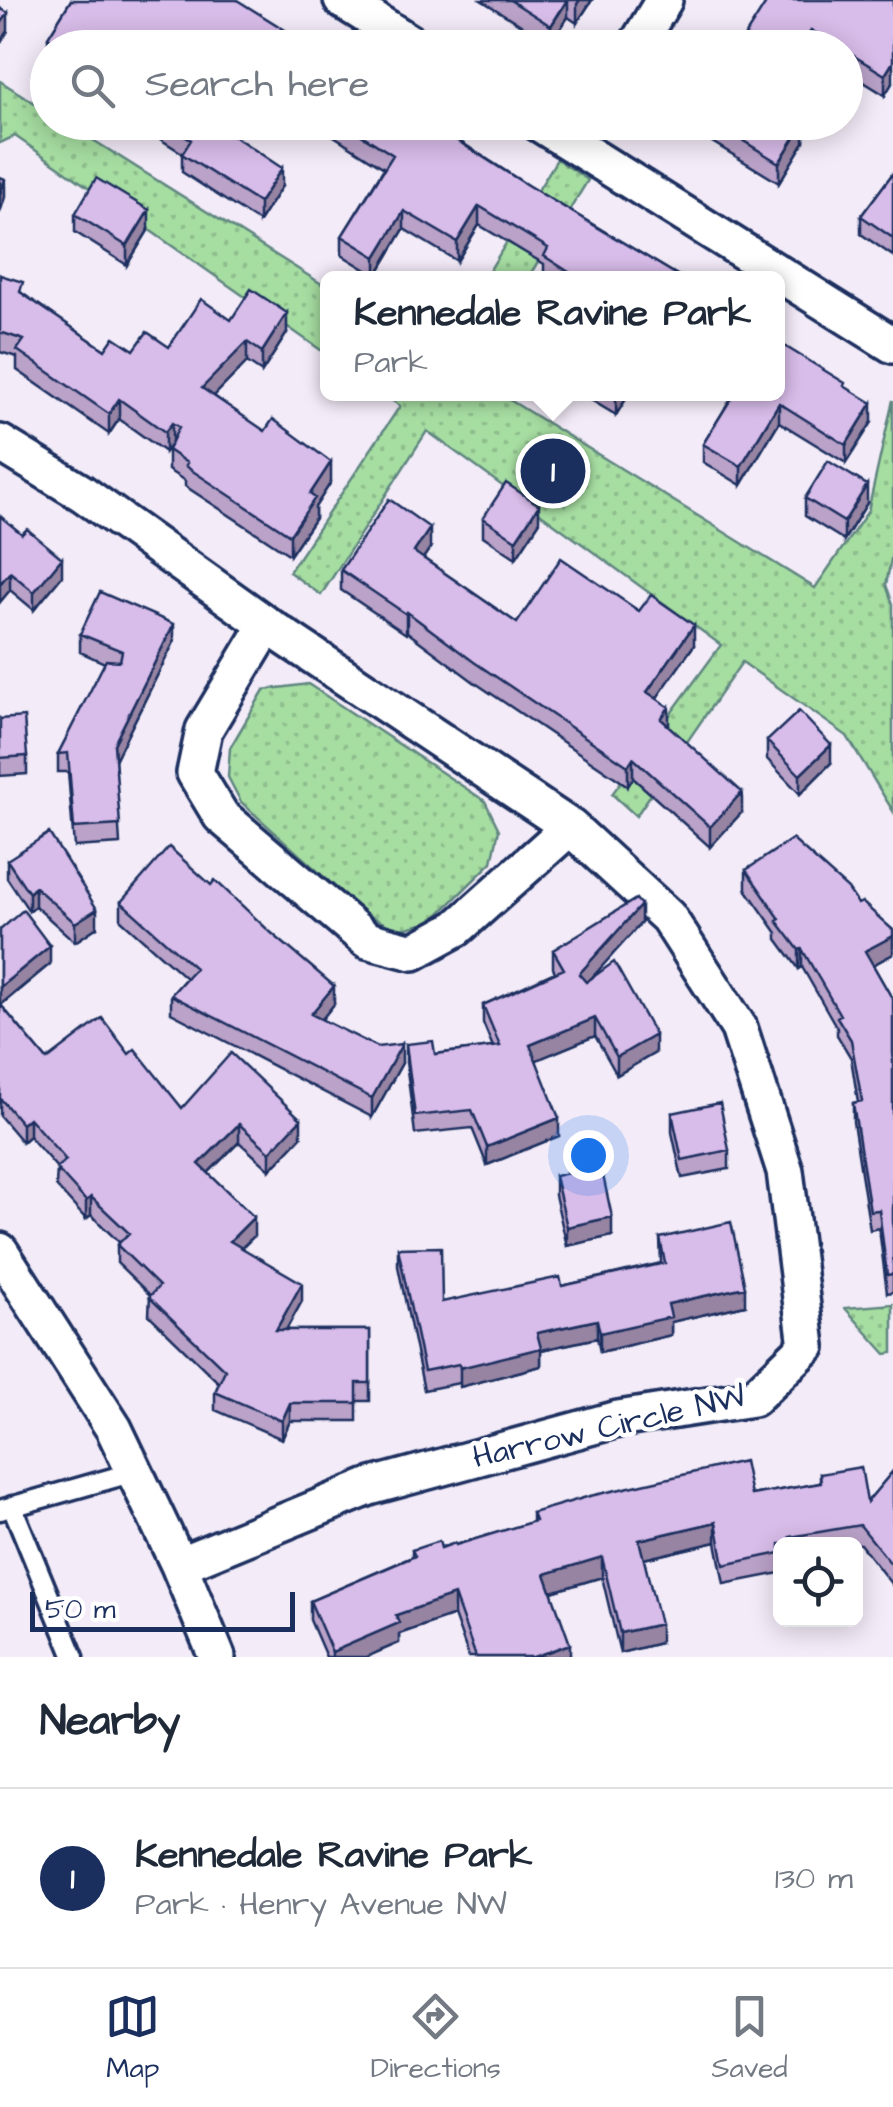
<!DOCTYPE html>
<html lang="en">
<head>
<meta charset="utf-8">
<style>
  body { margin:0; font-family:"Architects Daughter",sans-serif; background:#f6f6f7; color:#1f2937 }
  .controls { position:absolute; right:30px; bottom:30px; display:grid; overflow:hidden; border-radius:15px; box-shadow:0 5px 25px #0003 }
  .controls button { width:90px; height:90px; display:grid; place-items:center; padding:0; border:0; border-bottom:2px solid #e0e1e3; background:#fff; color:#1f2937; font:50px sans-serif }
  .scale { position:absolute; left:30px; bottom:25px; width:265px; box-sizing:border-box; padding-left:10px; border:5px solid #1b2f5e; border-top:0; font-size:28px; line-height:35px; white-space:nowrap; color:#1b2f5e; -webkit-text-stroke:8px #fff; paint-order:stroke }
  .you { position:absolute; left:588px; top:1155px; width:35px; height:35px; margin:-25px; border:8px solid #fff; border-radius:50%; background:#1a73e8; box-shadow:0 0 0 15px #1a73e833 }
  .badge { display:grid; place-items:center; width:65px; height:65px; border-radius:50%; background:#1b2f5e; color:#fff; font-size:32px; font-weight:700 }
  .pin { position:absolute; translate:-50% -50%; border:5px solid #fff; box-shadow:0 2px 10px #0006 }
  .popup { position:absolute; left:320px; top:271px; width:465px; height:130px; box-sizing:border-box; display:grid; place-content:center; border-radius:15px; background:#fff; filter:drop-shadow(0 2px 8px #0005); font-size:32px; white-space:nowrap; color:#747a83 }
  .popup b { font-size:38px; color:#1f2937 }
  .popup::after { content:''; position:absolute; left:50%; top:100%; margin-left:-20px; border:20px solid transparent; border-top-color:#fff }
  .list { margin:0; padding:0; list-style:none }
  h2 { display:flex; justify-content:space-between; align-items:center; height:130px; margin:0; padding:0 40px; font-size:42px }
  h2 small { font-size:32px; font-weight:400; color:#747a83 }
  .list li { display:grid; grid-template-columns:65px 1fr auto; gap:30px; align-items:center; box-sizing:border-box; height:180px; padding:0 40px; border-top:2px solid #e0e1e3 }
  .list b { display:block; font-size:38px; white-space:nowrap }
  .list p { margin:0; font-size:32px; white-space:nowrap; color:#747a83 }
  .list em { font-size:32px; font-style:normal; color:#747a83 }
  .icon { flex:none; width:55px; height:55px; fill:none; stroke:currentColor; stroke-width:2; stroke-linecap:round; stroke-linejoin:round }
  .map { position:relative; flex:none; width:893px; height:1657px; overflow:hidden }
  .search { position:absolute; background:#fff; box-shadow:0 5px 25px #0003; left:30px; right:30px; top:30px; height:110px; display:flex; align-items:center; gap:25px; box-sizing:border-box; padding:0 35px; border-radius:55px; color:#747a83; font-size:38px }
  .sheet { height:310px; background:#fff }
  nav { display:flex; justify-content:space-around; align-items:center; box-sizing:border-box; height:140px; border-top:2px solid #e0e1e3; background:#fff; font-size:28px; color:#747a83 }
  nav a { display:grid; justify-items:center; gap:5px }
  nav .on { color:#1b2f5e }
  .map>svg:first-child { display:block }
</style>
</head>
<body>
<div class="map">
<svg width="893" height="1657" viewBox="0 0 893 1657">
  <defs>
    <pattern id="park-dots" width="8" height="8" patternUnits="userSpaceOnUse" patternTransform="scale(2.5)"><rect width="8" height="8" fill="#a6dda1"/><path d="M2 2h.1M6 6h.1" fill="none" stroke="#8ebe8d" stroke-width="1.8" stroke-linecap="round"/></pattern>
  </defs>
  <rect width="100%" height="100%" fill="#f3ebf8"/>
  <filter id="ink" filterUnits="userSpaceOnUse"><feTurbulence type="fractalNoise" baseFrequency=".01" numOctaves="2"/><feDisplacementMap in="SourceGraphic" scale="20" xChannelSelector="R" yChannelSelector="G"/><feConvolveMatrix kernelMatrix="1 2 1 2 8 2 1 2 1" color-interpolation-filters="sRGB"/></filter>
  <g filter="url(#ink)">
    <!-- park -->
    <path fill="url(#park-dots)" stroke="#608680" stroke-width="2.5" d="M 0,81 L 47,111 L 48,122 L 66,123 L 328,288 L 328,355 L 15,136 L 0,143 Z
      M 557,159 L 588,180 L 528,278 L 485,278 Z
      M 383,394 L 500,394 L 815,588 L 868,511 L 893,400 L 893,549 L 886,585 L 893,604 L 893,811 L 847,736 L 742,662 L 636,816 L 612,794 L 721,645 L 427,431 L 321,595 L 289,572 L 400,406 Z
      M 308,684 L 485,801 L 499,830 L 492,862 L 431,922 L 398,930 L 364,913 L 241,802 L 228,777 L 230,748 L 264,690 Z
      M 893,1304 L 893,1353 L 886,1354 L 845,1308 Z"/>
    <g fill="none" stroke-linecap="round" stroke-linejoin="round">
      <!-- lane casing -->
      <g stroke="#1b2f5e" stroke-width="25">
        <path id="lane" d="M 12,1506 L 74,1657
          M 0,1510 L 134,1472"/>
      </g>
      <!-- street casing -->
      <g stroke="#1b2f5e" stroke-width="42">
        <path id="street" d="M 342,0 L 418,48
          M 635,48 L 664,0
          M 537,122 L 893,345
          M 0,443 L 82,493 L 267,625 L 570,827 L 668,917 L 739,1028 L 785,1171 L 807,1346 L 753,1398 L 618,1419 L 369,1487 L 179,1565
          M 267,625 L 204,730 L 195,773 L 221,816 L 367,940 L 413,952 L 457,928 L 570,827
          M 0,1251 L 114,1429 L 179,1565 L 217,1657"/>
      </g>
      <!-- lane -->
      <use href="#lane" stroke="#fff" stroke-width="18"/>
      <!-- street -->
      <use href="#street" stroke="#fff" stroke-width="35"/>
    </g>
    <!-- wall -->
    <path fill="#baa2c8" stroke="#1b2f5e" stroke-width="2.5" d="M 71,0 L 314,48 L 48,48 L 48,37 Z
      M 481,0 L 592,0 L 577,23 L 568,17 L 551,44 Z
      M 893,0 L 885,95 L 846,71 L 846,48 L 745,48 L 745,36 Z
      M 133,122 L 213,122 L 282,186 L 259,222 L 182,172 L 182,153 Z
      M 312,122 L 435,122 L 444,131 L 527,185 L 682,278 L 550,278 L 544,274 L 544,264 L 479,225 L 457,261 L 404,229 L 376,276 L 342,255 L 342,236 L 384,168 Z
      M 704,122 L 804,122 L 804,142 L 779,183 L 704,137 Z
      M 893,173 L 893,256 L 861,234 L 861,216 Z
      M 75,214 L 149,229 L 127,265 L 75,232 Z
      M 0,275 L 23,294 L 105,350 L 134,350 L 169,347 L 231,320 L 287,333 L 262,372 L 247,362 L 214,396 L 331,482 L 315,507 L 315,518 L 290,555 L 185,486 L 185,481 L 168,470 L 168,450 L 171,445 L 165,452 L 119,419 L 109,434 L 17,370 L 17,357 L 0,352 Z
      M 845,387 L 872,422 L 846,463 L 779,422 L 741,485 L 703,462 L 703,444 L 734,394 Z
      M 581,394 L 629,394 L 616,415 Z
      M 805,498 L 867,503 L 844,540 L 805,516 Z
      M 0,516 L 62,576 L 34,610 L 10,590 L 0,602 Z
      M 483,518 L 539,523 L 516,558 L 483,536 Z
      M 430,548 L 423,558 L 517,623 L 639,611 L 694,645 L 656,698 L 669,726 L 742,812 L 710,847 L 633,778 L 628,786 L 474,682 L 407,632 L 406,634 L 341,590 L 341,570 Z
      M 80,634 L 174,642 L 115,760 L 120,844 L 74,847 L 68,772 L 58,772 L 58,754 L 105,663 L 80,652 Z
      M 0,719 L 27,756 L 27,774 L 0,776 Z
      M 767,741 L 831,763 L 800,794 L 767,759 Z
      M 7,860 L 97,927 L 75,942 L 35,906 L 29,911 L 7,878 Z
      M 746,870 L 858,904 L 893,930 L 893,954 L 873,965 L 893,1000 L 893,1292 L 887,1293 L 879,1228 L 870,1230 L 853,1122 L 853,1103 L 858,1102 L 851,1058 L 837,1035 L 837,1028 L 802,967 L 799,969 L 777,939 L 777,933 L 746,889 Z
      M 121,902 L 334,1004 L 321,1020 L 377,1047 L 402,1063 L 372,1117 L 171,1013 L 171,995 L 186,978 L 121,920 Z
      M 641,923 L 591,978 L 655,1053 L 617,1075 L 595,1036 L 536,1060 L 559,1136 L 487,1165 L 472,1128 L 415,1134 L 406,1062 L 406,1044 L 435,1054 L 493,1047 L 483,1023 L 483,1005 L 555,972 L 553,968 L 553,950 Z
      M 0,930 L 50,964 L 1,1005 L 47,1060 L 129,1054 L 182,1108 L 301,1137 L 270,1170 L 239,1142 L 208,1173 L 254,1236 L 242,1248 L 302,1301 L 286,1330 L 370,1330 L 370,1401 L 357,1401 L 357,1421 L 290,1421 L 282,1439 L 215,1410 L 215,1392 L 219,1383 L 149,1315 L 150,1295 L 117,1263 L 117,1245 L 120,1243 L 91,1215 L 86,1219 L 56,1186 L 57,1168 L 29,1136 L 22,1142 L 0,1116 Z
      M 672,1113 L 729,1150 L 729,1169 L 682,1178 L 672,1132 Z
      M 555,1176 L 612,1236 L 567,1246 L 555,1195 Z
      M 660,1238 L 745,1305 L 671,1322 L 671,1335 L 600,1352 L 597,1338 L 541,1350 L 541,1366 L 460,1387 L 459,1383 L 424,1390 L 398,1266 L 398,1248 L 442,1302 L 562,1286 L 661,1263 Z
      M 893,1471 L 892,1585 L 860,1544 L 780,1544 L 780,1573 L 724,1584 L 716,1542 L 644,1559 L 660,1643 L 620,1653 L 602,1577 L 551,1592 L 570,1657 L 469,1657 L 454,1615 L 399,1634 L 399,1643 L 366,1657 L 326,1657 L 310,1620 L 310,1601 L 412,1557 L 412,1550 L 456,1545 L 532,1522 L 532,1513 L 751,1495 L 820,1483 L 820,1474 L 867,1502 Z"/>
    <!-- shaded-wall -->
    <path fill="#9784a3" stroke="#1b2f5e" stroke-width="2.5" d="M 568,0 L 568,17 L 551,44 L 551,26 Z
      M 580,0 L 592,0 L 577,23 L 577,4 Z
      M 8,13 L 8,31 L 0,44 L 0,25 Z
      M 811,30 L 811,48 L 801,48 Z
      M 202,35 L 202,48 L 194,48 Z
      M 893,62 L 893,82 L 885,95 L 885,75 Z
      M 804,122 L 804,142 L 779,183 L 779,163 Z
      M 282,168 L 282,186 L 259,222 L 259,203 Z
      M 5,179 L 5,197 L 0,213 L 0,194 Z
      M 479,206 L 479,225 L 457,261 L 457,242 Z
      M 149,210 L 149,229 L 127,265 L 127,246 Z
      M 404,211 L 404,229 L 376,276 L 376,257 Z
      M 287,313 L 287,333 L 262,372 L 262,352 Z
      M 247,342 L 247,362 L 202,408 L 202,388 Z
      M 618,394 L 629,394 L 616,415 L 616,397 Z
      M 119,399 L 119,419 L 109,434 L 109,414 Z
      M 779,403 L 779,422 L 741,485 L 741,466 Z
      M 872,403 L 872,422 L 846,463 L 846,445 Z
      M 172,423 L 172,443 L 165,452 L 165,432 Z
      M 331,462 L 331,482 L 315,507 L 315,518 L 290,555 L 290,535 L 310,494 Z
      M 867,485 L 867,503 L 844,540 L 844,522 Z
      M 539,505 L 539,523 L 516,558 L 516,540 Z
      M 430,528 L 430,548 L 414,572 L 414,552 Z
      M 62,558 L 62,576 L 34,610 L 34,592 Z
      M 10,572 L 10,590 L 0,602 L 0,584 Z
      M 407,612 L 407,632 L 406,634 L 406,614 Z
      M 174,624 L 174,642 L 114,762 L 114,744 Z
      M 694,625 L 694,645 L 647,712 L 647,692 Z
      M 669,707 L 669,727 L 661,719 Z
      M 831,745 L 831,763 L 800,794 L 800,775 Z
      M 633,758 L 633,778 L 628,786 L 628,766 Z
      M 742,792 L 742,812 L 710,847 L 710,827 Z
      M 35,887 L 35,906 L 29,911 L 29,893 Z
      M 641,905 L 641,923 L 579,992 L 579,974 Z
      M 97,909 L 97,927 L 75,942 L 75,923 Z
      M 893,936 L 893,954 L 865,969 L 865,951 Z
      M 50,946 L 50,964 L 0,1005 L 0,987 Z
      M 802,949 L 802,967 L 799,969 L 799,950 Z
      M 334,986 L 334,1004 L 311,1033 L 311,1014 Z
      M 595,1018 L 595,1036 L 530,1063 L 530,1045 Z
      M 655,1035 L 655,1053 L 617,1075 L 617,1057 Z
      M 402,1044 L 402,1063 L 372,1117 L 372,1098 Z
      M 29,1118 L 29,1136 L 22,1142 L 22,1124 Z
      M 559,1118 L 559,1136 L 487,1165 L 487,1147 Z
      M 301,1119 L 301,1137 L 270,1170 L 270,1152 Z
      M 239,1124 L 239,1142 L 199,1182 L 199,1164 Z
      M 91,1197 L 91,1215 L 86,1219 L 86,1201 Z
      M 254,1217 L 254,1236 L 230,1259 L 230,1241 Z
      M 612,1217 L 612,1236 L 567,1246 L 567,1227 Z
      M 302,1283 L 302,1301 L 276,1348 L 276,1330 Z
      M 745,1287 L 745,1305 L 671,1322 L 671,1335 L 600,1352 L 600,1333 L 668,1304 Z
      M 597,1320 L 597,1338 L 541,1350 L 541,1366 L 460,1387 L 460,1368 L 537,1333 Z
      M 290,1403 L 290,1421 L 282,1439 L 282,1421 Z
      M 716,1522 L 716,1542 L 639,1560 L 639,1540 Z
      M 602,1557 L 602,1577 L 545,1594 L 545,1574 Z
      M 454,1595 L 454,1615 L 399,1634 L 399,1643 L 366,1657 L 332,1657 L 332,1652 L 396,1615 Z
      M 660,1624 L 660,1643 L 620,1653 L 620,1633 Z
      M 570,1644 L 570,1657 L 533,1657 Z"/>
    <!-- building -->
    <path fill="#d8bce9" stroke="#1b2f5e" stroke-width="2.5" d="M 71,0 L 237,0 L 314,48 L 221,48 L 202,35 L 194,48 L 65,48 L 48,37 Z
      M 510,0 L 567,0 L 551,26 Z
      M 768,0 L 893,0 L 893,62 L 885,75 L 846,51 L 846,48 L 840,48 L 811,30 L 801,48 L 747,48 L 752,40 L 745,36 Z
      M 0,8 L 8,13 L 0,25 Z
      M 163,122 L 213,122 L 282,168 L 259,203 L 182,154 L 191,140 Z
      M 341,122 L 435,122 L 444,128 L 442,131 L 527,185 L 682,278 L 565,278 L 569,272 L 544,256 L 548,248 L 479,206 L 457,242 L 404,211 L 376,257 L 342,236 L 393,155 Z
      M 713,122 L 804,122 L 779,163 Z
      M 893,173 L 893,238 L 861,216 Z
      M 0,177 L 5,179 L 0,194 Z
      M 96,178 L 149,210 L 127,246 L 75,214 Z
      M 0,275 L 23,282 L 20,292 L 105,350 L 114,337 L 134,350 L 147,332 L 169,347 L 201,299 L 231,320 L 251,289 L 287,313 L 262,352 L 247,342 L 202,388 L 265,431 L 273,419 L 331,462 L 310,494 L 315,498 L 290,535 L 185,466 L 187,463 L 168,450 L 179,427 L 172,423 L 165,432 L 119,399 L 109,414 L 17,350 L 24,340 L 0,332 Z
      M 778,342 L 845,383 L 844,386 L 872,403 L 846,445 L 779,403 L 741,466 L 703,444 L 734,394 L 778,394 Z
      M 828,461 L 867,485 L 844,522 L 805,498 Z
      M 506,483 L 539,505 L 516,540 L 483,518 Z
      M 389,499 L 430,528 L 414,552 L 517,623 L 561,558 L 639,611 L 651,595 L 694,625 L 647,692 L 669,707 L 661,719 L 742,792 L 710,827 L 633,758 L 628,766 L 474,662 L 407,612 L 406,614 L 341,570 Z
      M 0,516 L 22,534 L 27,529 L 62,558 L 34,592 L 10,572 L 0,584 Z
      M 100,592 L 174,624 L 114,744 L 120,825 L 74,828 L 68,753 L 58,754 L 106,660 L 120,661 L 122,651 L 80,634 Z
      M 799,711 L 831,745 L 800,775 L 767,741 Z
      M 24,717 L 27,756 L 0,758 L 0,719 Z
      M 49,833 L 97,909 L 75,923 L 35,887 L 29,893 L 7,860 Z
      M 792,839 L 848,889 L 858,904 L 862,902 L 893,930 L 893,936 L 865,951 L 893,1000 L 893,1274 L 887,1275 L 879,1210 L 870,1211 L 853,1103 L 862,1101 L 851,1040 L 837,1017 L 840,1015 L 802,949 L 799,950 L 777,921 L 780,919 L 746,870 Z
      M 169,847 L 211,885 L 215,880 L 268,930 L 334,986 L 311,1014 L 377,1047 L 402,1044 L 372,1098 L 171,995 L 195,968 L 121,902 Z
      M 636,899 L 641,905 L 579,974 L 586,982 L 614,962 L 655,1035 L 617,1057 L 595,1018 L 530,1045 L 559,1118 L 487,1147 L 472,1110 L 415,1116 L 406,1044 L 433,1041 L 435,1054 L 500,1046 L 483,1005 L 564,969 L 553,950 Z
      M 23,910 L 50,946 L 0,987 L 0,930 Z
      M 0,1004 L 47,1060 L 102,1018 L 129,1054 L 135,1049 L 182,1108 L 231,1053 L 301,1119 L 270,1152 L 239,1124 L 199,1164 L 254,1217 L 230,1241 L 302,1283 L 276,1330 L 370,1330 L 370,1383 L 357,1383 L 357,1403 L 290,1403 L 282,1421 L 215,1392 L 225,1370 L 149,1297 L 159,1286 L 117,1245 L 129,1233 L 91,1197 L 86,1201 L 56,1168 L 66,1160 L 29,1118 L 22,1124 L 0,1098 Z
      M 720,1103 L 729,1150 L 682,1160 L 672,1113 Z
      M 601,1166 L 612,1217 L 567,1227 L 555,1176 Z
      M 731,1222 L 745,1287 L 668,1304 L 671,1317 L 600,1333 L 597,1320 L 537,1333 L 541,1348 L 460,1368 L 459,1364 L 424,1371 L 398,1248 L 441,1247 L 442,1302 L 560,1277 L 562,1286 L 665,1263 L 660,1238 Z
      M 744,1461 L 751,1495 L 821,1483 L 820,1474 L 861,1467 L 867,1502 L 893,1471 L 893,1564 L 892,1565 L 860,1525 L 790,1537 L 791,1544 L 780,1544 L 780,1553 L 724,1565 L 716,1522 L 639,1540 L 660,1624 L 620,1633 L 602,1557 L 545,1574 L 570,1644 L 533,1657 L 476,1657 L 454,1595 L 396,1615 L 399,1623 L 332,1652 L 310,1601 L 415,1556 L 412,1550 L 439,1541 L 441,1548 L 455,1543 L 456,1545 L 535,1521 L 532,1513 L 590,1496 Z"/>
  </g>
  <g text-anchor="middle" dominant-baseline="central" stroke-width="9" stroke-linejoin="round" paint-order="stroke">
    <!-- street labels -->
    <g font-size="32" fill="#1b2f5e" stroke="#fff">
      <text transform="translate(609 1427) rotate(-13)">Harrow Circle NW</text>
    </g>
  </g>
</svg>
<div class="controls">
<button><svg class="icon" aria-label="locate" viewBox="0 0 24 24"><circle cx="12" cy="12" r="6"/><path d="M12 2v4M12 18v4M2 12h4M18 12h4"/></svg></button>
</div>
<div class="scale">50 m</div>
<div class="you"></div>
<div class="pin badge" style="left:553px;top:471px">1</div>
<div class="popup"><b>Kennedale Ravine Park</b>Park</div>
<div class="search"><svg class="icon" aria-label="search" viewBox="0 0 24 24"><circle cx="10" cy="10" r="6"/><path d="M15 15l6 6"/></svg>Search here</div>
</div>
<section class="sheet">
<h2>Nearby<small></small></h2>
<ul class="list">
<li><span class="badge">1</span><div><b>Kennedale Ravine Park</b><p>Park · Henry Avenue NW</p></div><em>130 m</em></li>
</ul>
</section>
<nav>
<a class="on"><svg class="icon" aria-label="map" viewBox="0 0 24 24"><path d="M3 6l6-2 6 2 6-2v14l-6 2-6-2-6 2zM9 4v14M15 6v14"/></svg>Map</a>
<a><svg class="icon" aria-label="directions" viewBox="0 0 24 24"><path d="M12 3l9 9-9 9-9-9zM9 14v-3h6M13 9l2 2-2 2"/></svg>Directions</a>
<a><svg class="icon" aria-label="saved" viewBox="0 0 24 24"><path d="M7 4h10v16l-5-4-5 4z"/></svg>Saved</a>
</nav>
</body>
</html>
